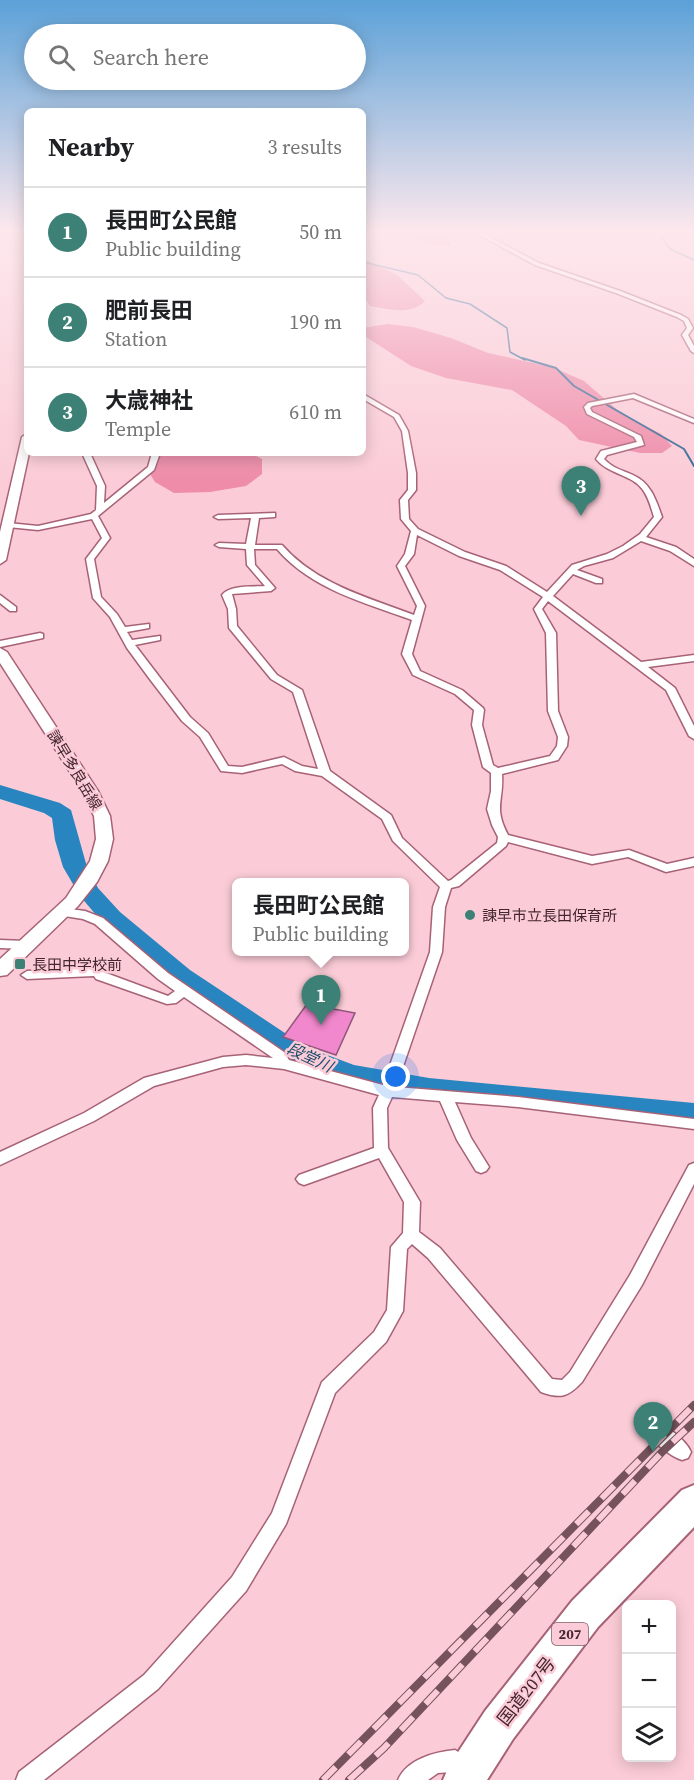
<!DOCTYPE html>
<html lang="en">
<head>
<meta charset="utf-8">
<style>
  body { margin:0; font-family:"Source Serif 4","Noto Sans JP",serif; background:#f6f6f6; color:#202124 }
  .controls { position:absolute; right:18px; bottom:18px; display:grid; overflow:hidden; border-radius:9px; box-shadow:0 3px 15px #0003 }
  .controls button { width:54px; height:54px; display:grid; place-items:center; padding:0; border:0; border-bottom:2px solid #e0e0e0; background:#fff; color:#202124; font:30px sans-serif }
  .you { position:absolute; left:396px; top:1077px; width:21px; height:21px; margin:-15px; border:4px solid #fff; border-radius:50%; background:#1a73e8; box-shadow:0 0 0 9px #1a73e833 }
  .badge { display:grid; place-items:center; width:39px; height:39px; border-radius:50%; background:#3d8176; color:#fff; font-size:20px; font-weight:700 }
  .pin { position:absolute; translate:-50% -50px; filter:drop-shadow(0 2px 3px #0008) }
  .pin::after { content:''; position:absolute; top:32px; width:21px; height:18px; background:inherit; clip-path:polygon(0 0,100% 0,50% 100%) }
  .popup { position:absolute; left:232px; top:878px; width:177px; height:78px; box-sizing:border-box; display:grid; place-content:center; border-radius:9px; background:#fff; filter:drop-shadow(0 2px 4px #0005); font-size:20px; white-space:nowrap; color:#757577 }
  .popup b { font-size:22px; color:#202124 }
  .popup::after { content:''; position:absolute; left:50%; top:100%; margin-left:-12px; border:12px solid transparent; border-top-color:#fff }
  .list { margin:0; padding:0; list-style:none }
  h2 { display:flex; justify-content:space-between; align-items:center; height:78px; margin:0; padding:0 24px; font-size:26px }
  h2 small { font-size:20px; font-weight:400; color:#757577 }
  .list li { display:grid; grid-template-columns:39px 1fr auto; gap:18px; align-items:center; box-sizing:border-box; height:90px; padding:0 24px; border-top:2px solid #e0e0e0 }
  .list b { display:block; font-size:22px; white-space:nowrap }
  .list p { margin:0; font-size:20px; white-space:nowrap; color:#757577 }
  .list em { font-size:20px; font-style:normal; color:#757577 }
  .icon { flex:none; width:33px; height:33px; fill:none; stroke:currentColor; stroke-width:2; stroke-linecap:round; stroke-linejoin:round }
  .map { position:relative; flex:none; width:694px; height:1780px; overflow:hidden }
  .search { position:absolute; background:#fff; box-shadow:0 3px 15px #0003; left:24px; top:24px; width:342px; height:66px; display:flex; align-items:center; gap:15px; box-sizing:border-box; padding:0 21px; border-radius:33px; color:#757577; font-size:22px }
  .panel { position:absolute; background:#fff; box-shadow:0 3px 15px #0003; left:24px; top:108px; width:342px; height:348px; border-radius:9px }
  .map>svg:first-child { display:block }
</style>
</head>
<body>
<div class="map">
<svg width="694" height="1780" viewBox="0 0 694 1780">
  <rect width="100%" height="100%" fill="#fbccd7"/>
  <!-- green -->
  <path fill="#ee8ca9" d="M 396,233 L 447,233 L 451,245 L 434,245 Z
    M 363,258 L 397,275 L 425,301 C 410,316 388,309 370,306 L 363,295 Z
    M 387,324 L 413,327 L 451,338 L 488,353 L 552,367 L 584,381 L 622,414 L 661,434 L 672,446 L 662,453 L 640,453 L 579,440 L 566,426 L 512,390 L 446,378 L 411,366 L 363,335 L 363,328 Z
    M 161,453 L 250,453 L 262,459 L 262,474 L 246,486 L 210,492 L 174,493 L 155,482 L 147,469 L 155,456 Z"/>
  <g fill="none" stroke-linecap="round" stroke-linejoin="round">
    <!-- stream-far1 -->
    <path stroke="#316894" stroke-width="1.5" d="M 661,237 L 670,249 L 694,260
      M 363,262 L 418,275 L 446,298 L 470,304 L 507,328 L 510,352 L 525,360"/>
    <!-- stream -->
    <path stroke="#316894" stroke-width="2" d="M 522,358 L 556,368 L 574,386 L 684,449 L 694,466"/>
    <!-- river -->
    <path fill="#2985bf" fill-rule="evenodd" d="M 0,785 L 60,803 L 71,810 L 87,867 L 98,888 L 120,912 L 190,970 L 306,1047 L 354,1065 L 429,1078 L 694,1103 L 694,1125 L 429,1098 L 350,1084 L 286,1061 L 172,982 L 102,922 L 80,896 L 63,867 L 55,840 L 52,818 L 44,813 L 0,799 Z"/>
  </g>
  <!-- building -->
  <path fill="#f187cc" stroke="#90567b" stroke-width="1.5" d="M 307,1004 L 355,1013 L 336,1055 L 283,1037 Z"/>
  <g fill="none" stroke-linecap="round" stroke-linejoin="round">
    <!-- street casing -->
    <g stroke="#a76276" stroke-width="3">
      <path id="street" d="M 476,233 L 482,233 L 539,263 L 620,291 L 681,315 L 688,319 L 693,328 L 688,335 L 694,346 L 694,353 L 691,351 L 682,335 L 687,328 L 684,321 L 677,317 L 616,293 L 535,265 Z
        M 363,394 L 399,415 L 408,431 L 416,473 L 416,490 L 408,500 L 409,519 L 418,529 L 465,552 L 506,566 L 547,592 L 572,565 L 607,554 L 623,546 L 640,534 L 654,517 C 651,508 649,498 643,490 C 632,474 609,475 596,459 L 601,451 L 637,442 L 634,437 L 587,414 L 584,407 L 588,403 L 634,394 L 694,419 L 694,423 L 633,398 L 592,406 L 590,408 L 592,412 L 641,436 L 644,445 L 607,455 L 604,459 C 612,468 622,470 633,475 C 651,483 656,500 662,517 L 646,537 L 676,547 L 694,559 L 694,566 L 670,551 L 641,541 L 613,558 L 584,566 L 577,570 L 602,579 L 602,583 L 596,583 L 573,574 L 553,596 L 641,662 L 694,655 L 694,661 L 648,667 L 675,688 L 694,726 L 694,739 L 689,736 L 666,690 L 548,601 L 542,609 L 556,633 L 558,711 L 568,737 L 567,746 L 558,760 L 502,774 C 504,801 493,807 508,835 L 592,856 L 629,850 L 667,864 L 694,858 L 694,866 L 666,872 L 628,857 L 592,864 L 508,842 L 506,846 L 459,886 L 451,888 L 445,907 L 442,952 L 396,1087 L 518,1097 L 694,1119 L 694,1129 L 518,1107 L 455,1102 L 471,1138 L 489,1167 L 486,1171 L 481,1173 L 476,1171 L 457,1140 L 440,1101 L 392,1097 L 387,1108 L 388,1148 L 420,1202 L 419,1232 L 440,1248 L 552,1379 L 562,1380 L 570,1372 L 630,1275 L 689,1165 L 694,1163 L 694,1184 L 642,1285 L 582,1382 C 568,1397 561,1399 541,1392 L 428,1258 L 412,1244 L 407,1249 L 403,1311 L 386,1342 L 335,1393 L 286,1524 L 246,1591 L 158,1689 L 44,1780 L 16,1780 L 19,1772 L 144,1675 L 232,1577 L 272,1513 L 322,1382 L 374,1332 L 387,1310 L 391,1247 L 403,1233 L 404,1202 L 379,1158 L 304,1185 L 299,1183 L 296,1179 L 299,1175 L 374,1148 L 373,1108 L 379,1095 L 284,1069 L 246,1065 L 223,1067 L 154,1086 L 94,1121 L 0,1165 L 0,1152 L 84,1113 L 144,1078 L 223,1057 L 246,1055 L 273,1058 L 184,997 L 176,1003 L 167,1004 L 96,979 L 94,976 L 27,979 L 21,975 L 27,971 L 98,968 L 103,969 L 106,973 L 168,996 L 175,991 L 158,979 L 95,924 L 83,919 L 58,915 L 56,912 L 62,908 L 85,911 L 103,918 L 168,973 L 284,1052 L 289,1060 L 383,1085 L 430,952 L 433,907 L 440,887 L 393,841 L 382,819 L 322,776 L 295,771 L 282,764 L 242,773 L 221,771 L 200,737 L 182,721 L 149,678 L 127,648 L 110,617 L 93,598 L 86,559 L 102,538 L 92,519 L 38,530 L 8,527 L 4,525 L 8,523 L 38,526 L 91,514 L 96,510 L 97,486 L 82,453 L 90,453 L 105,486 L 104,503 L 148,467 L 152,453 L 160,453 L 154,470 L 98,516 L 110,538 L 94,559 L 101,597 L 117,614 L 125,627 L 149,624 L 149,628 L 127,632 L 132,640 L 160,636 L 160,640 L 135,645 L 190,717 L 208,733 L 228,766 L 242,767 L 284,757 L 302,766 L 318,769 L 293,692 L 271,679 L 229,628 L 228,609 L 222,595 C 230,585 252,587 265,586 L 247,565 L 246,549 L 219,547 L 215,545 L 219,543 L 246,544 L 251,518 L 218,519 L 214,517 L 218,515 L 275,513 L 275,517 L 259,518 L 255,545 L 282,545 C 316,584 367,597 414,615 L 417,606 L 397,566 L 405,554 L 411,531 L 401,519 L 400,500 L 408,490 L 408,473 L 402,431 L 394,417 L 363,399 ZM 417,535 L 459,556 L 500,570 L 543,597 L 534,609 L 546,633 L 548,711 L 558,737 L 557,746 L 550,756 L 498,768 L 493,765 L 482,725 L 484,710 L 483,708 L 462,690 L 420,671 L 412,654 L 425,606 L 405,566 L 414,554 ZM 254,549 L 277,549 C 311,589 365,603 412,620 L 402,654 L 413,675 L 455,694 L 474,710 L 472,725 L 483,767 L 491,773 L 491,791 L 487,809 L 492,825 L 498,837 L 497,843 L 451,880 L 448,881 L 402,838 L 391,815 L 330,771 L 302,690 L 277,675 L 237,626 L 236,609 L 232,594 L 271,591 L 275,588 L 255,565 Z
        M 0,595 L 16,607 L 16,611 L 10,611 L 0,603 Z
        M 40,633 L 43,634 L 43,638 L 0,647 L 0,641 Z
        M 0,940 L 26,941 L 32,945 L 26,949 L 0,948 Z
        M 654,1421 C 666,1425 686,1440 691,1452 L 688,1458 L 682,1460 C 670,1456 651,1441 645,1429 L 648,1423 Z
        M 455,1750 L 473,1761 L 476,1769 L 473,1777 L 465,1780 L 452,1772 L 438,1773 L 428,1780 L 398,1780 C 407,1759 435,1752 455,1750 Z"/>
    </g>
    <!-- secondary casing -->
    <g stroke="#a76276" stroke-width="3">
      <path id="secondary" d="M 27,434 L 29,453 L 6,560 L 0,564 L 0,532 L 22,437 Z
        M 0,648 L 7,652 L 98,791 L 110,816 L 113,839 L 108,861 L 97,882 L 78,906 L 7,975 L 0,976 L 0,959 L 66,898 L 90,861 L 96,839 L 94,816 L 82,791 L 0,663 Z"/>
    </g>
    <!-- highway casing -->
    <g stroke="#a76276" stroke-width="4">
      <path id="highway" d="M 694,1485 L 694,1527 L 598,1627 L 513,1739 L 487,1780 L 443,1780 L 449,1766 L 485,1711 L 572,1601 L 682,1490 Z"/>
    </g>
    <!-- street -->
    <use href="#street" fill="#fff" fill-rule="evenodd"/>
    <!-- secondary -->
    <use href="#secondary" fill="#fff" fill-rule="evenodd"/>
    <!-- highway -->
    <use href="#highway" fill="#fff" fill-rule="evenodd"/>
    <!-- rail casing -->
    <g stroke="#75525c" stroke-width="8">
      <path id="rail" d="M 323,1780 L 694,1405
        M 349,1780 L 384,1748 L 663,1451 L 694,1422"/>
    </g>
    <!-- rail -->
    <use href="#rail" stroke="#fbccd7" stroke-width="6" stroke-dasharray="18" stroke-linecap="butt"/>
  </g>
  <!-- sky -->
  <linearGradient id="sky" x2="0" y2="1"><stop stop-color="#5ba1d8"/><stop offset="0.48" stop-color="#fde8ed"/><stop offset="1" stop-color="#fde8ed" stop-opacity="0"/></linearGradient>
  <rect width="694" height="482" fill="url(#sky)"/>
  <!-- markers -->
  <g fill="#3d8176" stroke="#fbccd7" stroke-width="2">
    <circle cx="470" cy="915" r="6"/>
    <rect x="14" y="958" width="12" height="12" rx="3"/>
  </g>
  <g text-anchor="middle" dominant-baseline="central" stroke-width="5" stroke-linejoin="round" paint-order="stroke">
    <!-- shield labels -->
    <rect fill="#fbccd7" stroke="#7b5861" stroke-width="1.5" x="552" y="1623" width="36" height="22" rx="4.5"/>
    <g font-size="14" font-weight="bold" fill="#44262f">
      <text x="570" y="1634">207</text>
    </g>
    <!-- street labels -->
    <g font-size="15" fill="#44262f" stroke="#fbccd7">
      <text transform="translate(75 770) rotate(59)">諫早多良岳線</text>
    </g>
    <!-- poi labels -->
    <g font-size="15" fill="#44262f" stroke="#fbccd7" text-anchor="start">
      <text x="482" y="915">諫早市立長田保育所</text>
      <text x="32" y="964">長田中学校前</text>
    </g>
    <!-- water labels -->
    <g font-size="16" font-style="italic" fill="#1f4d6c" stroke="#fbccd7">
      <text transform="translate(310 1057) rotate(25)">段堂川</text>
    </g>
    <!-- near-street labels -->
    <g font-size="18" fill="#44262f" stroke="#fbccd7">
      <text transform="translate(526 1691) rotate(-52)">国道207号</text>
    </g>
  </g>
</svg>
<div class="controls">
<button>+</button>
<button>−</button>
<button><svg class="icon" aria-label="layers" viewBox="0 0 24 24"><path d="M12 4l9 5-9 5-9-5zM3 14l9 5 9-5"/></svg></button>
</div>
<div class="you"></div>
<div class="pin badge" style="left:321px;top:1025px">1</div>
<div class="popup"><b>長田町公民館</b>Public building</div>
<div class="pin badge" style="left:653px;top:1452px">2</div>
<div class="pin badge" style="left:581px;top:516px">3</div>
<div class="search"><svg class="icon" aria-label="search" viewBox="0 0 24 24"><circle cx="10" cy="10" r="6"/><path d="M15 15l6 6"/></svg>Search here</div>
<section class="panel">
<h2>Nearby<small>3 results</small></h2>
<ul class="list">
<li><span class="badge">1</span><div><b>長田町公民館</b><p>Public building</p></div><em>50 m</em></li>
<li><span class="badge">2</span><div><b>肥前長田</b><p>Station</p></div><em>190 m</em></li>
<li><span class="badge">3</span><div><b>大歳神社</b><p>Temple</p></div><em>610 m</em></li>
</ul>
</section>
</div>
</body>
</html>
